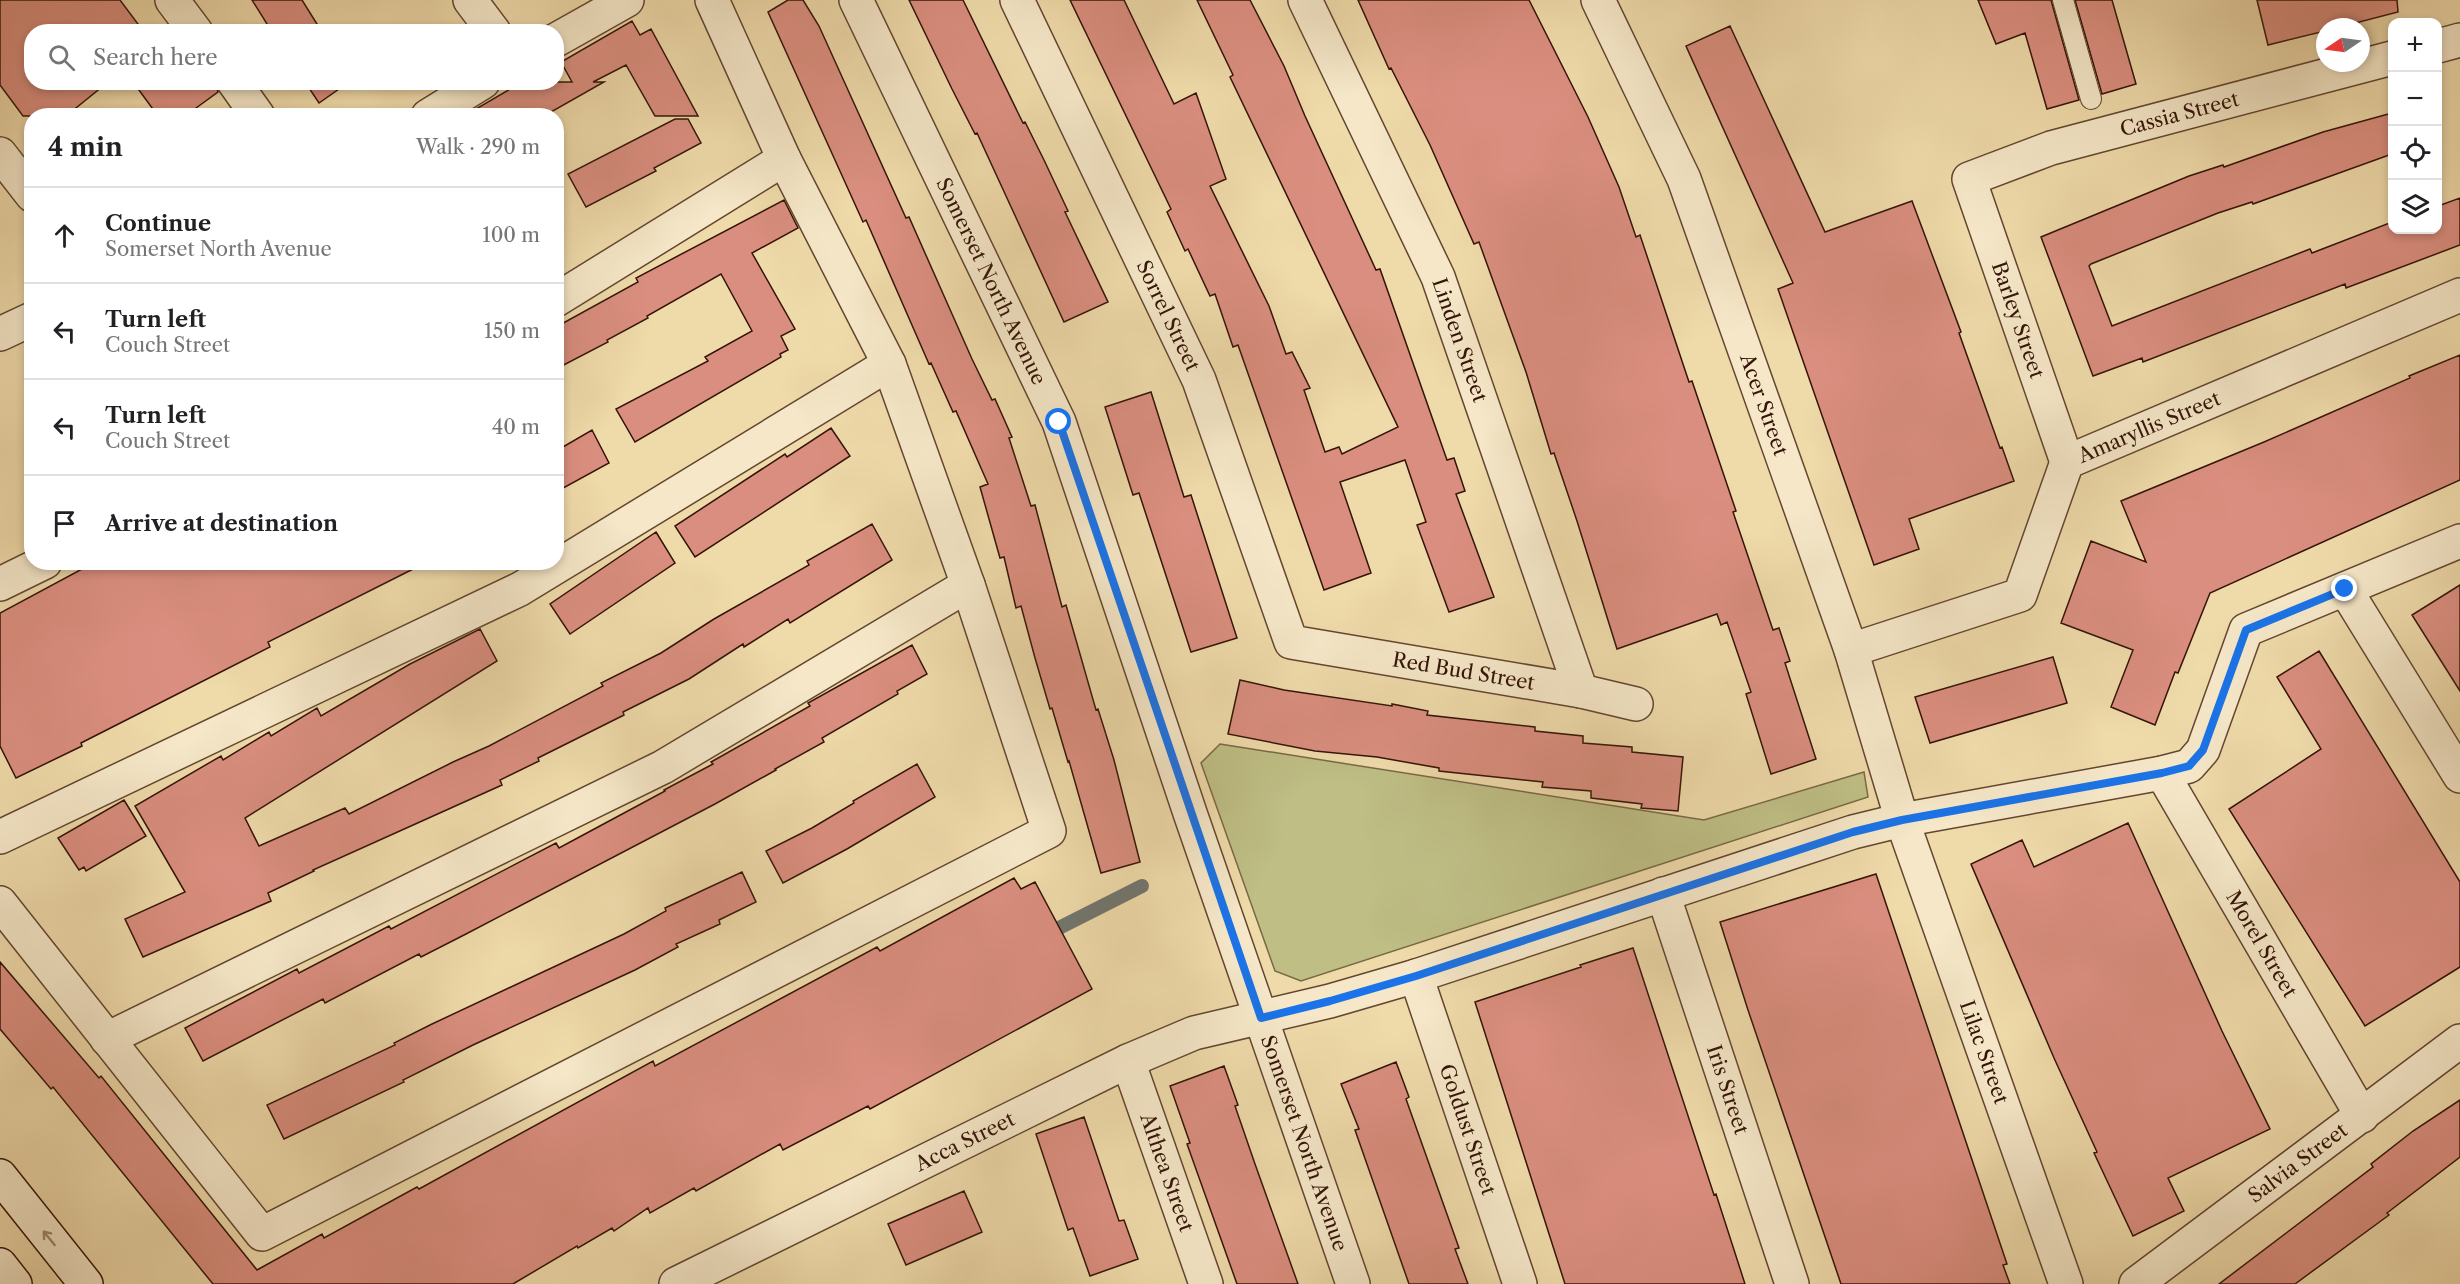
<!DOCTYPE html>
<html lang="en">
<head>
<meta charset="utf-8">
<style>
  body { margin:0; font-family:"Libre Caslon Text",serif; background:#f2f2f2; color:#202124 }
  .controls { position:absolute; right:18px; top:18px; display:grid; overflow:hidden; border-radius:12px; box-shadow:0 3px 9px #0003 }
  .controls button { width:54px; height:54px; display:grid; place-items:center; padding:0; border:0; border-bottom:2px solid #e0e0e0; background:#fff; color:#202124; font:30px sans-serif }
  .compass { position:absolute; left:2316px; top:18px; width:54px; height:54px; border-radius:50%; background:#fff; box-shadow:0 3px 9px #0003; rotate:257deg }
  .stop { position:absolute; width:18px; height:18px; margin:-14px; border:4px solid #1a73e8; border-radius:50%; background:#fff }
  .stop.end { background:#1a73e8; border-color:#fff; box-shadow:0 2px 6px #0008 }
  .list { margin:0; padding:0; list-style:none }
  h2 { display:flex; justify-content:space-between; align-items:center; height:78px; margin:0; padding:0 24px; font-size:26px }
  h2 small { font-size:20px; font-weight:400; color:#757577 }
  .list li { display:grid; grid-template-columns:39px 1fr auto; gap:18px; align-items:center; box-sizing:border-box; height:96px; padding:0 24px; border-top:2px solid #e0e0e0 }
  .list b { display:block; font-size:22px; white-space:nowrap }
  .list p { margin:0; font-size:20px; white-space:nowrap; color:#757577 }
  .list em { font-size:20px; font-style:normal; color:#757577 }
  .icon { flex:none; width:33px; height:33px; fill:none; stroke:currentColor; stroke-width:2; stroke-linecap:round; stroke-linejoin:round }
  .map { position:relative; flex:none; width:2460px; height:1284px; overflow:hidden }
  .search { position:absolute; background:#fff; box-shadow:0 3px 9px #0003; left:24px; top:24px; width:540px; height:66px; display:flex; align-items:center; gap:15px; box-sizing:border-box; padding:0 21px; border-radius:24px; color:#757577; font-size:22px }
  .panel { position:absolute; background:#fff; box-shadow:0 3px 9px #0003; left:24px; top:108px; width:540px; height:462px; border-radius:24px }
  .map>svg:first-child { display:block }
</style>
</head>
<body>
<div class="map">
<svg width="2460" height="1284" viewBox="0 0 2460 1284">
  <rect width="100%" height="100%" fill="#efdaaa"/>
  <filter id="stains"><feTurbulence type="fractalNoise" baseFrequency=".00333" numOctaves="4"/><feColorMatrix values="0 0 0 0 .2 0 0 0 0 .09 0 0 0 0 .02 0 0 0 .5 -.17"/></filter>
  <radialGradient id="worn" r=".72"><stop offset=".6" stop-color="#630" stop-opacity="0"/><stop offset="1" stop-color="#630" stop-opacity=".3"/></radialGradient>
  <!-- green -->
  <path fill="#bebe85" stroke="#796946" stroke-width="1.5" d="M 1220,744 L 1704,820 L 1864,772 L 1868,797 L 1301,981 L 1275,971 L 1201,763 Z"/>
  <g fill="none" stroke-linecap="round" stroke-linejoin="round">
    <!-- stream -->
    <path stroke="#72766e" stroke-width="14" d="M 1045,935 L 1142,886"/>
  </g>
  <!-- building -->
  <path fill="#da8e7f" stroke="#341408" stroke-width="1.5" d="M 0,0 L 120,0 L 138,24 L 127,32 L 32,32 L 32,82 L 108,82 L 66,116 L 23,116 L 0,85 Z
    M 252,0 L 302,0 L 322,32 L 272,32 Z
    M 788,0 L 803,0 L 819,26 L 906,218 L 909,217 L 972,359 L 992,400 L 995,399 L 1012,437 L 1009,438 L 1031,506 L 1035,505 L 1062,607 L 1066,605 L 1096,710 L 1098,709 L 1114,760 L 1140,862 L 1101,873 L 1069,761 L 1068,762 L 1052,708 L 1050,709 L 1035,658 L 1021,606 L 1016,608 L 1004,557 L 1000,558 L 980,487 L 988,484 L 956,411 L 953,412 L 931,363 L 929,364 L 866,220 L 863,222 L 768,12 Z
    M 909,0 L 963,0 L 1023,123 L 1025,122 L 1044,160 L 1068,211 L 1065,212 L 1108,302 L 1064,322 L 977,133 L 975,134 L 952,89 Z
    M 1070,0 L 1124,0 L 1174,104 L 1196,93 L 1226,179 L 1210,186 L 1269,306 L 1286,354 L 1292,352 L 1310,388 L 1304,390 L 1325,452 L 1339,447 L 1342,454 L 1398,427 L 1230,77 L 1233,75 L 1197,0 L 1250,0 L 1284,66 L 1305,116 L 1376,270 L 1380,269 L 1447,460 L 1454,458 L 1465,491 L 1456,494 L 1494,597 L 1449,612 L 1417,525 L 1426,522 L 1405,460 L 1340,482 L 1371,573 L 1324,590 L 1238,345 L 1233,347 L 1215,294 L 1210,296 L 1188,249 L 1185,251 L 1167,212 L 1171,209 Z
    M 1358,0 L 1529,0 L 1588,117 L 1619,187 L 1636,237 L 1640,235 L 1689,382 L 1692,381 L 1736,511 L 1733,512 L 1773,630 L 1779,628 L 1790,661 L 1785,663 L 1816,759 L 1771,774 L 1746,694 L 1751,692 L 1727,622 L 1721,625 L 1717,614 L 1617,649 L 1577,521 L 1554,453 L 1551,454 L 1526,372 L 1479,242 L 1474,244 L 1430,145 L 1391,68 L 1389,69 Z
    M 1978,0 L 2051,0 L 2079,100 L 2047,109 L 2025,33 L 1996,44 Z
    M 2075,0 L 2112,0 L 2136,84 L 2102,94 Z
    M 2257,0 L 2397,0 L 2398,12 L 2340,27 L 2325,27 L 2325,31 L 2268,45 Z
    M 632,21 L 640,35 L 651,29 L 698,116 L 655,116 L 626,65 L 593,82 L 604,82 L 544,116 L 464,116 L 522,82 L 572,82 L 561,62 Z
    M 1730,26 L 1825,232 L 1912,201 L 1961,332 L 1959,333 L 2000,448 L 2002,447 L 2014,481 L 1909,519 L 1919,549 L 1874,565 L 1778,289 L 1793,283 L 1686,46 Z
    M 133,82 L 215,82 L 218,92 L 185,116 L 158,116 Z
    M 305,82 L 349,82 L 319,103 Z
    M 2392,113 L 2392,154 L 2253,204 L 2252,202 L 2218,213 L 2091,264 L 2089,266 L 2112,326 L 2310,249 L 2312,253 L 2392,222 L 2392,230 L 2438,230 L 2438,206 L 2460,198 L 2460,245 L 2346,288 L 2345,284 L 2143,362 L 2142,358 L 2093,376 L 2041,237 L 2189,176 L 2223,165 L 2224,167 L 2323,132 Z
    M 675,119 L 688,119 L 701,143 L 654,168 L 656,171 L 586,207 L 568,174 Z
    M 784,200 L 798,228 L 752,253 L 795,329 L 781,336 L 788,350 L 780,354 L 781,357 L 635,442 L 616,409 L 708,361 L 705,357 L 752,331 L 721,274 L 647,316 L 648,318 L 607,340 L 608,342 L 556,369 L 556,327 L 638,282 L 636,278 Z
    M 2460,355 L 2460,480 L 2210,593 L 2178,673 L 2175,672 L 2155,725 L 2111,707 L 2133,650 L 2061,623 L 2091,541 L 2146,562 L 2121,501 L 2264,442 L 2410,378 L 2409,376 Z
    M 1151,392 L 1184,497 L 1191,495 L 1237,638 L 1191,652 L 1139,493 L 1133,495 L 1105,407 Z
    M 831,428 L 850,456 L 695,557 L 675,526 L 785,454 L 787,457 Z
    M 592,430 L 609,463 L 556,492 L 556,451 Z
    M 872,524 L 892,560 L 790,623 L 788,619 L 744,647 L 743,644 L 689,679 L 623,712 L 624,715 L 538,758 L 539,761 L 500,780 L 502,785 L 313,870 L 314,871 L 268,893 L 271,901 L 143,957 L 125,919 L 185,892 L 135,806 L 221,756 L 223,760 L 269,732 L 271,736 L 317,708 L 321,716 L 410,664 L 480,629 L 497,661 L 245,818 L 259,846 L 345,808 L 349,814 L 453,762 L 489,746 L 603,686 L 601,683 L 661,653 L 714,619 L 809,565 L 807,561 Z
    M 656,532 L 675,563 L 570,634 L 550,604 Z
    M 95,562 L 427,562 L 268,642 L 270,647 L 81,743 L 82,746 L 16,778 L 0,746 L 0,613 Z
    M 2460,585 L 2460,691 L 2412,615 Z
    M 912,645 L 927,674 L 897,691 L 898,694 L 822,738 L 824,742 L 775,769 L 776,770 L 715,804 L 466,934 L 421,957 L 419,954 L 325,1003 L 323,999 L 203,1061 L 185,1028 L 297,969 L 299,973 L 389,926 L 391,929 L 556,843 L 559,848 L 598,827 L 665,791 L 664,790 L 713,764 L 711,762 L 810,706 L 808,703 Z
    M 2319,651 L 2460,882 L 2460,967 L 2365,1026 L 2229,809 L 2321,749 L 2277,677 Z
    M 2053,657 L 2067,703 L 1930,743 L 1915,697 Z
    M 1240,680 L 1284,690 L 1392,706 L 1392,704 L 1428,711 L 1427,715 L 1535,727 L 1535,731 L 1583,736 L 1583,743 L 1632,747 L 1632,752 L 1683,757 L 1678,811 L 1641,808 L 1642,804 L 1591,798 L 1591,791 L 1542,787 L 1543,782 L 1439,771 L 1439,768 L 1377,757 L 1315,751 L 1228,734 Z
    M 917,764 L 935,797 L 847,849 L 783,883 L 766,851 L 812,828 L 854,803 L 853,801 Z
    M 124,800 L 146,836 L 86,871 L 84,867 L 79,870 L 58,838 Z
    M 2128,823 L 2222,1031 L 2270,1129 L 2168,1178 L 2184,1211 L 2133,1236 L 2094,1153 L 2097,1152 L 2054,1058 L 1971,864 L 2022,840 L 2034,867 Z
    M 742,872 L 756,902 L 719,920 L 720,924 L 676,944 L 678,947 L 635,970 L 473,1045 L 403,1080 L 404,1082 L 284,1139 L 267,1105 L 395,1045 L 394,1043 L 432,1024 L 624,934 L 666,911 L 665,908 Z
    M 1876,874 L 2007,1264 L 2003,1265 L 2010,1284 L 1841,1284 L 1748,1010 L 1720,922 Z
    M 1014,878 L 1021,889 L 1035,882 L 1092,989 L 870,1109 L 868,1106 L 783,1150 L 780,1144 L 696,1191 L 694,1188 L 650,1213 L 648,1208 L 614,1231 L 612,1228 L 578,1248 L 577,1246 L 513,1284 L 213,1284 L 53,1087 L 51,1089 L 0,1029 L 0,962 L 99,1078 L 101,1076 L 257,1270 L 322,1234 L 324,1238 L 417,1187 L 419,1189 L 653,1061 L 655,1066 L 877,947 L 880,951 Z
    M 1633,948 L 1714,1195 L 1716,1194 L 1745,1284 L 1565,1284 L 1475,1002 L 1581,967 L 1580,965 Z
    M 1396,1062 L 1409,1097 L 1406,1099 L 1459,1248 L 1455,1249 L 1468,1284 L 1409,1284 L 1355,1130 L 1359,1129 L 1341,1084 Z
    M 1224,1066 L 1238,1105 L 1235,1106 L 1255,1164 L 1298,1284 L 1237,1284 L 1187,1144 L 1190,1143 L 1170,1086 Z
    M 2460,1100 L 2460,1157 L 2387,1213 L 2389,1215 L 2295,1284 L 2219,1284 L 2373,1167 L 2371,1164 L 2413,1131 Z
    M 1084,1117 L 1119,1221 L 1124,1220 L 1138,1259 L 1090,1276 L 1073,1228 L 1068,1230 L 1036,1134 Z
    M 964,1191 L 982,1232 L 906,1265 L 888,1224 Z"/>
  <g fill="none" stroke-linecap="round" stroke-linejoin="round">
    <!-- service casing -->
    <g stroke="#634630" stroke-width="22">
      <path id="service" d="M 2063,0 L 2091,99"/>
    </g>
    <!-- minor casing -->
    <g stroke="#634630" stroke-width="36">
      <g id="minor">
        <path d="M 172,0 L 196,32"/>
        <path d="M 470,0 L 494,32"/>
        <path id="s1" d="M 856,0 L 1059,422 L 1190,813 L 1353,1284"/>
        <path id="s2" d="M 1017,0 L 1199,380 L 1291,642 L 1581,691 L 1636,704"/>
        <path id="s3" d="M 1305,0 L 1438,277 L 1581,691"/>
        <path id="s4" d="M 1598,0 L 1684,179 L 1851,650 L 1902,820 L 2066,1284"/>
        <path d="M 556,40 L 627,0"/>
        <path d="M 2438,46 L 2460,40"/>
        <path d="M 234,82 L 258,116"/>
        <path d="M 428,116 L 483,82"/>
        <path d="M 0,154 L 32,195"/>
        <path d="M 556,300 L 784,159"/>
        <path d="M 0,334 L 32,319"/>
        <path id="s5" d="M 2067,462 L 1969,179 L 2051,148 L 2392,58"/>
        <path d="M 0,584 L 45,562"/>
        <path d="M 2345,589 L 2460,776"/>
        <path id="s6" d="M 1851,650 L 2020,595 L 2067,462 L 2460,295"/>
        <path id="s7" d="M 2162,773 L 2362,1116"/>
        <path d="M 0,837 L 520,589 L 889,364"/>
        <path id="s8" d="M 1663,894 L 1792,1284"/>
        <path d="M 0,903 L 262,1234 L 1049,831 L 968,585 L 889,364 L 784,159 L 712,0"/>
        <path id="s9" d="M 1416,976 L 1520,1284"/>
        <path d="M 107,1039 L 663,767 L 968,585"/>
        <path id="s10" d="M 1128,1061 L 1206,1284"/>
        <path id="s11" d="M 676,1284 L 1128,1061 L 1194,1033 L 1330,1001 L 1416,976 L 1853,832 L 1902,820 L 2162,773 L 2189,766 L 2203,750 L 2246,630 L 2460,541"/>
        <path id="s12" d="M 2136,1284 L 2460,1041"/>
      </g>
    </g>
    <!-- secondary casing -->
    <g stroke="#341408" stroke-width="36">
      <path id="secondary" d="M 0,1176 L 86,1284
        M 0,1265 L 15,1284"/>
    </g>
    <!-- service -->
    <use href="#service" stroke="#f5e7c8" stroke-width="20"/>
    <!-- minor -->
    <use href="#minor" stroke="#f5e7c8" stroke-width="33"/>
    <!-- secondary -->
    <use href="#secondary" stroke="#f5e7c8" stroke-width="33"/>
  </g>
  <!-- one-way arrows -->
  <defs><path id="oneway-shaft" d="M-6 0H5M1.5-3L5.5 0L1.5 3" fill="none" stroke-width="1.6" stroke-linecap="round" stroke-linejoin="round" transform="scale(1.5)"/></defs>
  <use stroke="#9e8872" href="#oneway-shaft" transform="translate(49 1238) rotate(-129)"/>
  <g fill="none" stroke-linecap="round" stroke-linejoin="round">
    <!-- route -->
    <path stroke="#1a73e8" stroke-width="8" d="M 1059,422 L 1261,1018 L 1330,1001 L 1416,976 L 1853,832 L 1902,820 L 2162,773 L 2189,766 L 2203,750 L 2246,630 L 2345,589"/>
  </g>
  <g text-anchor="middle" dominant-baseline="central" stroke-width="6" stroke-linejoin="round" paint-order="stroke">
    <!-- street labels -->
    <g font-size="20" fill="#341408" stroke="#f5e7c8">
      <text stroke="none"><textPath href="#s5" startOffset="520">Cassia Street</textPath></text>
      <text stroke="none"><textPath href="#s1" startOffset="312">Somerset North Avenue</textPath></text>
      <text stroke="none"><textPath href="#s2" startOffset="350">Sorrel Street</textPath></text>
      <text transform="translate(2018 320) rotate(71)">Barley Street</text>
      <text stroke="none"><textPath href="#s3" startOffset="374">Linden Street</textPath></text>
      <text stroke="none"><textPath href="#s4" startOffset="438">Acer Street</textPath></text>
      <text stroke="none"><textPath href="#s6" startOffset="408">Amaryllis Street</textPath></text>
      <text stroke="none"><textPath href="#s2" startOffset="874">Red Bud Street</textPath></text>
      <text stroke="none"><textPath href="#s7" startOffset="198">Morel Street</textPath></text>
      <text stroke="none"><textPath href="#s4" startOffset="1122">Lilac Street</textPath></text>
      <text stroke="none"><textPath href="#s8" startOffset="206">Iris Street</textPath></text>
      <text stroke="none"><textPath href="#s9" startOffset="162">Goldust Street</textPath></text>
      <text stroke="none"><textPath href="#s11" startOffset="322">Acca Street</textPath></text>
      <text stroke="none"><textPath href="#s1" startOffset="1230">Somerset North Avenue</textPath></text>
      <text stroke="none"><textPath href="#s12" startOffset="202">Salvia Street</textPath></text>
      <text stroke="none"><textPath href="#s10" startOffset="118">Althea Street</textPath></text>
    </g>
  </g>
  <rect width="100%" height="100%" filter="url(#stains)"/>
  <rect width="100%" height="100%" fill="url(#worn)"/>
</svg>
<div class="controls">
<button>+</button>
<button>−</button>
<button><svg class="icon" aria-label="locate" viewBox="0 0 24 24"><circle cx="12" cy="12" r="6"/><path d="M12 2v4M12 18v4M2 12h4M18 12h4"/></svg></button>
<button><svg class="icon" aria-label="layers" viewBox="0 0 24 24"><path d="M12 4l9 5-9 5-9-5zM3 14l9 5 9-5"/></svg></button>
</div>
<svg class="compass" viewBox="-18 -18 36 36"><path d="M0-13l5 13h-10z" fill="#e53935"/><path d="M0 13l5-13h-10z" fill="#757577"/></svg>
<div class="stop" style="left:1059px;top:422px"></div>
<div class="stop end" style="left:2345px;top:589px"></div>
<div class="search"><svg class="icon" aria-label="search" viewBox="0 0 24 24"><circle cx="10" cy="10" r="6"/><path d="M15 15l6 6"/></svg>Search here</div>
<section class="panel">
<h2>4 min<small>Walk · 290 m</small></h2>
<ul class="list">
<li><svg class="icon" aria-label="ahead" viewBox="0 0 24 24"><path d="M12 20V5M6 11l6-6 6 6"/></svg><div><b>Continue</b><p>Somerset North Avenue</p></div><em>100 m</em></li>
<li><svg class="icon" aria-label="left" viewBox="0 0 24 24"><path d="M17 20v-9H6M10 6l-5 5 5 5"/></svg><div><b>Turn left</b><p>Couch Street</p></div><em>150 m</em></li>
<li><svg class="icon" aria-label="left" viewBox="0 0 24 24"><path d="M17 20v-9H6M10 6l-5 5 5 5"/></svg><div><b>Turn left</b><p>Couch Street</p></div><em>40 m</em></li>
<li><svg class="icon" aria-label="arrive" viewBox="0 0 24 24"><path d="M6 21V4h12l-3 4 3 4H6"/></svg><div><b>Arrive at destination</b></div></li>
</ul>
</section>
</div>
</body>
</html>
